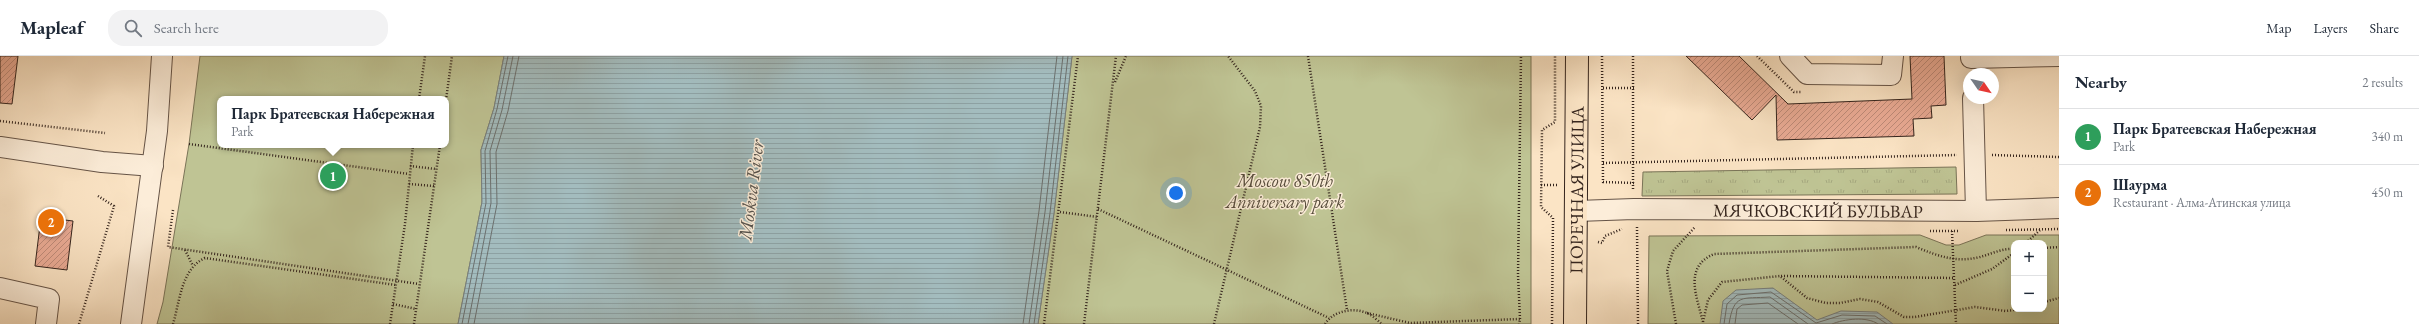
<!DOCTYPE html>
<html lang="en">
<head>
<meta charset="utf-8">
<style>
  body { margin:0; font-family:"EB Garamond",serif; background:#f2f2f3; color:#1f2937 }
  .controls { position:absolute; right:12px; bottom:12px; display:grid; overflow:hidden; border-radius:8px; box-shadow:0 4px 16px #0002 }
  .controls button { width:36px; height:36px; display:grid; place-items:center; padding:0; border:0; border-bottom:1px solid #e0e1e3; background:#fff; color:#1f2937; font:20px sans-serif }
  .compass { position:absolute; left:1963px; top:12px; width:36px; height:36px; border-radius:50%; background:#fff; box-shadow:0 4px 16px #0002; rotate:124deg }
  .you { position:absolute; left:1176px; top:137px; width:14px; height:14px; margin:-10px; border:3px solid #fff; border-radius:50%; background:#1a73e8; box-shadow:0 0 0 6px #1a73e833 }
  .badge { display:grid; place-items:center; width:26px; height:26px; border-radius:50%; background:#8f2418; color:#fff; font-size:13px; font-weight:700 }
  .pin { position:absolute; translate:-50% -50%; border:2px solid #fff; box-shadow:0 1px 4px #0006 }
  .popup { position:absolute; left:217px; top:40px; width:232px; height:52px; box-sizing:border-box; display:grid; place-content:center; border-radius:8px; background:#fff; filter:drop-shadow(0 1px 3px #0005); font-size:13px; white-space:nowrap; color:#747a83 }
  .popup b { font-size:15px; color:#1f2937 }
  .popup::after { content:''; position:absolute; left:50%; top:100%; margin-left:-8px; border:8px solid transparent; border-top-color:#fff }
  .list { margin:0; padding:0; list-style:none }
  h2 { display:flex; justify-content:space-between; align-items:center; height:52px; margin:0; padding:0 16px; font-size:17px }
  h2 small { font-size:13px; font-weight:400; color:#747a83 }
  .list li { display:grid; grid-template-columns:26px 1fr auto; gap:12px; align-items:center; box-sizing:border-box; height:56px; padding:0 16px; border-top:1px solid #e0e1e3 }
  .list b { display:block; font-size:15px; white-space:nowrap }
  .list p { margin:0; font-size:13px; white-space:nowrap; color:#747a83 }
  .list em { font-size:13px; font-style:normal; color:#747a83 }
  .icon { flex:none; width:22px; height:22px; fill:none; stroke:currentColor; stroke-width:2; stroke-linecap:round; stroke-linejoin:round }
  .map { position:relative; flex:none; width:2059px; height:268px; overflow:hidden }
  header { display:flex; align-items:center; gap:24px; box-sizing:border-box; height:56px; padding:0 20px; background:#fff; border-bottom:1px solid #e0e1e3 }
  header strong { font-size:19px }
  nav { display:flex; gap:22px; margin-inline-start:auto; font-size:14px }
  .search { width:280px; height:36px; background:#f2f2f3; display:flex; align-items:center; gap:10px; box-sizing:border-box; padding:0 14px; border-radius:16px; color:#747a83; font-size:15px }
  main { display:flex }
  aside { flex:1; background:#fff }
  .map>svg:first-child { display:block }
</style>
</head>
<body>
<header>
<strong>Mapleaf</strong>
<div class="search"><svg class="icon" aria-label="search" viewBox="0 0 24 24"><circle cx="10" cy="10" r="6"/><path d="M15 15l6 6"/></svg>Search here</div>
<nav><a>Map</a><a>Layers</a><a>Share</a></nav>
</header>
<main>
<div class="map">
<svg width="2059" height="268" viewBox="0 0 2059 268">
  <defs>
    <pattern id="grass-tufts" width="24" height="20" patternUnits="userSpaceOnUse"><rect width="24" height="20" fill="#bfc494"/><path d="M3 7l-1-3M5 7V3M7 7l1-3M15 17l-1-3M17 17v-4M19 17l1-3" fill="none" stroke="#a5a87f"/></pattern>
    <pattern id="water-rules" width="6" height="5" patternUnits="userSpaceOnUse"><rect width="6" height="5" fill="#a3bcbe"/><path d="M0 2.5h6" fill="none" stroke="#8da1a3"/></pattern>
    <pattern id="building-hatch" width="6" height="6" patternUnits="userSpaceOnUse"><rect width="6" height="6" fill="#eaab95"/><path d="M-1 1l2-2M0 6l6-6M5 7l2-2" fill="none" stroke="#be8b79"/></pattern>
  </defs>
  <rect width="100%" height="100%" fill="#fbe4c5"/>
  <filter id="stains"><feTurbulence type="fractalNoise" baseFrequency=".005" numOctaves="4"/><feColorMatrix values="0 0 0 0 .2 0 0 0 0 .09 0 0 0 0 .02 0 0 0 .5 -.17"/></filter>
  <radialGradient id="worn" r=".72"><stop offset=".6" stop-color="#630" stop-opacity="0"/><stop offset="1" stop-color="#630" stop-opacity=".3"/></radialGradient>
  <!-- grass -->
  <path fill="url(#grass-tufts)" stroke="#7a7458" d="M 1956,111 L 1957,138 L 1642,140 L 1643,116 Z"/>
  <!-- green -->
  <path fill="#bfc494" stroke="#7a7458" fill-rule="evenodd" d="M 200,0 L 504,0 L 494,52 L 481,94 L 482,146 L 458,268 L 157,268 L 163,246 L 189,88 ZM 220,43 L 446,43 L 446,89 L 220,89 Z
    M 1072,0 L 1531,0 L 1531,268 L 1038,268 L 1054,157 Z
    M 1920,179 L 1946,189 L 1959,189 L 1986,179 L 2059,179 L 2059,268 L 1648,268 L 1649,180 ZM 2014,187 L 2044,187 L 2044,253 L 2014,253 Z"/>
  <!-- water -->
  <path fill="url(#water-rules)" stroke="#777f7e" d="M 504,0 L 1072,0 L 1054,157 L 1038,268 L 458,268 L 482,146 L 481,94 L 494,52 Z
    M 1773,232 L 1817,264 L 1841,255 L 1877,256 L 1893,268 L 1720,268 L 1723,245 L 1736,234 Z"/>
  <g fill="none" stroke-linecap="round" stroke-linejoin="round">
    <!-- shore -->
    <path stroke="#6c706e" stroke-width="1" d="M 462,268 L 486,147 L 485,95 L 497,53 L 508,0
      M 468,268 L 491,147 L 490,95 L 502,54 L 513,0
      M 474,268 L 497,148 L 496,96 L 508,55 L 519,0
      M 1023,268 L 1039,155 L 1057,0
      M 1029,268 L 1045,156 L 1063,0
      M 1034,268 L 1050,157 L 1068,0
      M 1724,268 L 1727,248 L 1737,239 L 1771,236 L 1816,267 L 1842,259 L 1875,260 L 1887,268
      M 1729,268 C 1734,237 1742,243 1770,241 L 1808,268
      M 1735,268 L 1737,253 L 1742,249 L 1768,247 L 1798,268
      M 1832,268 C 1844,263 1867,260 1878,268"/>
  </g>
  <!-- building -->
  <path fill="url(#building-hatch)" stroke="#34241d" d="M 0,0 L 18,0 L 12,48 L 0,47 Z
    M 1686,0 L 1739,0 L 1788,48 L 1912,43 L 1910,0 L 1944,0 L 1946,49 L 1931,50 L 1932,62 L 1913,63 L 1914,80 L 1777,84 L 1776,39 L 1752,64 Z
    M 41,161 L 73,165 L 67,214 L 35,210 Z"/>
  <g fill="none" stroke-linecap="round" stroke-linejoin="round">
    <!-- minor casing -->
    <g stroke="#665447" stroke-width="22">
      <g id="minor">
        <path d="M 1790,0 L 1807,18 L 1891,19 L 1893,0"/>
        <path d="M 1971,2 L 2059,0"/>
        <path d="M 1973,42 L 1976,155"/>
        <path d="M 0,91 L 102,106 L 153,110"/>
        <path id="s1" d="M 1577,155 L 1634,153 L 1976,155 L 2059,152"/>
        <path d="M 0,232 L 49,243 L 46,268"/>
        <path d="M 131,268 L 157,75 L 162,0"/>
      </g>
    </g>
    <!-- major casing -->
    <g stroke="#34241d" stroke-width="24">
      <g id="major">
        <path id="s2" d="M 1575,268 L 1577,0"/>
      </g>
    </g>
    <!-- path -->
    <path stroke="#34241d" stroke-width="2.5" stroke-dasharray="1 2" stroke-linecap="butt" d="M 1308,0 L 1347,254
      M 1602,0 L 1603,126 L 1634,127
      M 1633,0 L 1633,135
      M 1757,0 L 1794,36 L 1801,36
      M 1115,26 L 1126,0
      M 1603,32 L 1634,32
      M 419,43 L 425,0
      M 446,44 L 452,0
      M 0,65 L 105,77
      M 189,88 L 409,118
      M 1992,99 L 2059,101
      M 1603,107 L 1957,99
      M 410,110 L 436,113
      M 409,128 L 434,130
      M 1541,129 L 1557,129
      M 1098,153 L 1329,262
      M 173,154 L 168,191 L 419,228
      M 1060,156 L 1098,161
      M 1637,171 L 1638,268
      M 2006,174 L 2059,173
      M 1930,175 L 1959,175
      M 1952,175 L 1956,268
      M 1598,186 L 1602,187 L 1605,180 L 1622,173
      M 2026,187 L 2040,174
      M 2044,192 L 2059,191
      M 185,194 L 193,210
      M 1781,220 L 1955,222
      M 1955,229 L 1992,213 L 2014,197
      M 2044,246 L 2059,242
      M 393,248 L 416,253
      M 1367,257 L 1410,267 L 1520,263 L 1519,268
      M 1520,263 L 1518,219 L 1521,0
      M 1703,266 C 1697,241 1683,211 1714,198 L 1916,191 C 1938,200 1956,207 1980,201 C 1991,198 2003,192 2014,193
      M 1703,266 L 1708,244 L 1722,226 L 1780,220 L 1807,242 L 1826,247 L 1840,247 L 1860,243 L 1878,246 L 1904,261 L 1915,261 L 1975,251 L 2006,255 L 2022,253
      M 79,268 L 114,150 L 98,140
      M 173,268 C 180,245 181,213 205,202 L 396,229
      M 390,268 L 405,168 L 413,89
      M 414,268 L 440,89
      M 1044,268 L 1078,0
      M 1084,268 L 1116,0
      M 1214,268 L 1260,71 L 1261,50 L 1255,35 L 1228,0
      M 1325,268 C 1333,255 1353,251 1367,257 C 1372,259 1378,265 1382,268
      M 1552,268 L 1553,162 L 1541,151 L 1542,74 L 1555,66 L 1555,0
      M 1676,268 L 1667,215 L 1673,195 L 1695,171"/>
    <!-- minor -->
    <use href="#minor" stroke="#fcedd9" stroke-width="20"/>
    <!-- major -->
    <use href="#major" stroke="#fbe4c5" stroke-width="22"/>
  </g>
  <g text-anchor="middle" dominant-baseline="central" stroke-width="3" stroke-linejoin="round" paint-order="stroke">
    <!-- park labels -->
    <g font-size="18" font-style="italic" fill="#574c3b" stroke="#fcedd9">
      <text x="1285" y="124">Moscow 850th<tspan x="1285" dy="21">Anniversary park</tspan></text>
    </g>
    <!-- street labels -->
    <g font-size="18" fill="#34241d" stroke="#fcedd9">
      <text stroke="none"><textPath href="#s2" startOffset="134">ПОРЕЧНАЯ УЛИЦА</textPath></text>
      <text stroke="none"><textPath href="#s1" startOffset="241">МЯЧКОВСКИЙ БУЛЬВАР</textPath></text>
    </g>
    <!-- water labels -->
    <g font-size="19" font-style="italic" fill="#55524d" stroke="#fcedd9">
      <text transform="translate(751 134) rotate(-83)">Moskva River</text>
    </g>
  </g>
  <rect width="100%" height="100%" filter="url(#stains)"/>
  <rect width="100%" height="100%" fill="url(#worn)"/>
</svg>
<div class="controls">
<button>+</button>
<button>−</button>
</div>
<svg class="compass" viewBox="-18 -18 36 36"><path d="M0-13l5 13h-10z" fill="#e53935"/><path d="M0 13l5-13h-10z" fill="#747a83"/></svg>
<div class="you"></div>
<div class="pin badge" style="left:333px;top:120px;background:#2e9e5b">1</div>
<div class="popup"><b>Парк Братеевская Набережная</b>Park</div>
<div class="pin badge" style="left:51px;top:166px;background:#e8710a">2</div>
</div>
<aside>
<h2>Nearby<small>2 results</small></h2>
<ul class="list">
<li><span class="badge" style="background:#2e9e5b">1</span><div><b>Парк Братеевская Набережная</b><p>Park</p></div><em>340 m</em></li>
<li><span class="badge" style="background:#e8710a">2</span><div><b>Шаурма</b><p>Restaurant · Алма-Атинская улица</p></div><em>450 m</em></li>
</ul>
</aside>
</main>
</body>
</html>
